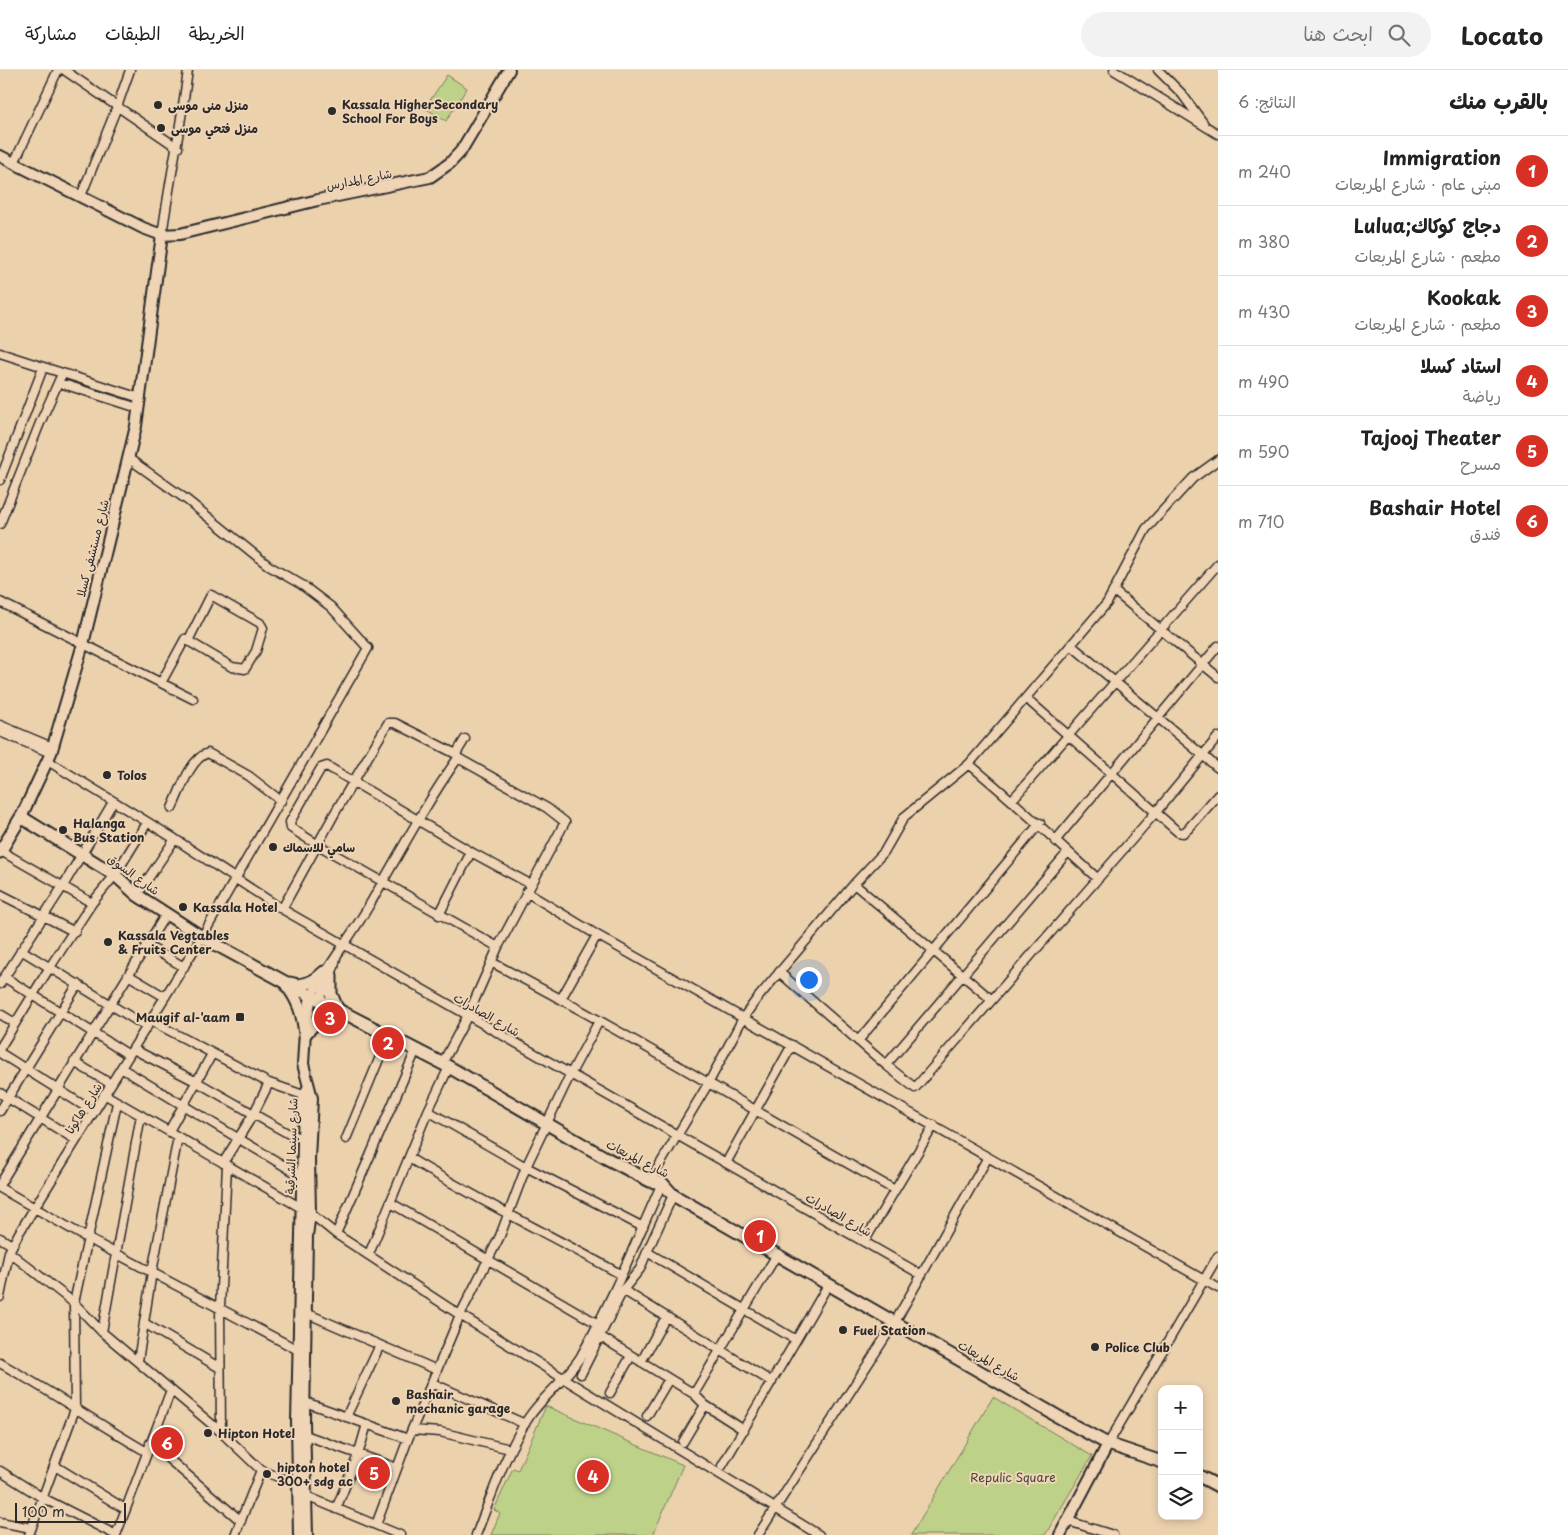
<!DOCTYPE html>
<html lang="ar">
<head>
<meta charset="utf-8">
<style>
  body { margin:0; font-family:"Playpen Sans","Playpen Sans Arabic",sans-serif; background:#f2f2f2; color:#222; direction:rtl }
  .controls { position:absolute; right:15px; bottom:15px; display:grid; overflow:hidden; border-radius:10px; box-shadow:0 2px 8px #0003 }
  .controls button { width:45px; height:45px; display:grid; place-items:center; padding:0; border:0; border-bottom:1px solid #e0e0e0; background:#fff; color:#222; font:25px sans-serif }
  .scale { position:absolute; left:15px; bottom:12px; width:111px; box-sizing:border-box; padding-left:5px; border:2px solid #2b2b2b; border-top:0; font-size:14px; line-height:18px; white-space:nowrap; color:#2b2b2b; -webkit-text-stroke:4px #efd4b6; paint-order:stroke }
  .you { position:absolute; left:808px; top:909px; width:18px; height:18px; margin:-12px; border:4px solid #fff; border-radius:50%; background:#1a73e8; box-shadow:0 0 0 8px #1a73e833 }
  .badge { display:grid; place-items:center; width:32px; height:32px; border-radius:50%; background:#d93025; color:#fff; font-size:16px; font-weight:700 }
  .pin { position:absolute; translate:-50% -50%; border:2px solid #fff; box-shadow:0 1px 5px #0006 }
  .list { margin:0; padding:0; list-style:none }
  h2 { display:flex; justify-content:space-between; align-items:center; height:65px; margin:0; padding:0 20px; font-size:21px }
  h2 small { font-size:16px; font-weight:400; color:#767676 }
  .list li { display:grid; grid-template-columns:32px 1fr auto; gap:15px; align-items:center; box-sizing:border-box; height:70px; padding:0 20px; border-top:1px solid #e0e0e0 }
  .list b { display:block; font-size:19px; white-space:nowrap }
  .list p { margin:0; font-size:16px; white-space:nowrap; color:#767676 }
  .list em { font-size:16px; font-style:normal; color:#767676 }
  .icon { flex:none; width:28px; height:28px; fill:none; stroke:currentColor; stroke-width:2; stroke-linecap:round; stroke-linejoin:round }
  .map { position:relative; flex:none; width:1218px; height:1465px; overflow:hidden; direction:ltr }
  header { display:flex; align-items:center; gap:30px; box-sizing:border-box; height:70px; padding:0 25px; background:#fff; border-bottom:1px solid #e0e0e0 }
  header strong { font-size:24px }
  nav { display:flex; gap:28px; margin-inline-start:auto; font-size:18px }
  .search { width:350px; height:45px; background:#f2f2f2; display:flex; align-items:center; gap:12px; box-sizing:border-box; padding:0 18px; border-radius:28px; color:#767676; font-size:19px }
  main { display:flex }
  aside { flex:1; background:#fff }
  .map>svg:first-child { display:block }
</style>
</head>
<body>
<header>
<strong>Locato</strong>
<div class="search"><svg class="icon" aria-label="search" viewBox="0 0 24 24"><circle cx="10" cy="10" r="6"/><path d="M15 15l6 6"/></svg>ابحث هنا</div>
<nav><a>الخريطة</a><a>الطبقات</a><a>مشاركة</a></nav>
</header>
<main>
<aside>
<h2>بالقرب منك<small>النتائج: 6</small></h2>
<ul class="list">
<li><span class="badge">1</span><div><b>Immigration</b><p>مبنى عام · شارع المربعات</p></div><em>240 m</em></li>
<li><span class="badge">2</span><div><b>دجاج كوكاك;Lulua</b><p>مطعم · شارع المربعات</p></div><em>380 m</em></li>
<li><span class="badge">3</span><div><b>Kookak</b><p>مطعم · شارع المربعات</p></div><em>430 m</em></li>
<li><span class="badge">4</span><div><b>استاد كسلا</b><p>رياضة</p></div><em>490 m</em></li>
<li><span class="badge">5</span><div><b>Tajooj Theater</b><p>مسرح</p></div><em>590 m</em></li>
<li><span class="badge">6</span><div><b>Bashair Hotel</b><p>فندق</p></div><em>710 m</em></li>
</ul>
</aside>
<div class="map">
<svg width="1218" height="1465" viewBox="0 0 1218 1465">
  <rect width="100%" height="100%" fill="#ecd1ad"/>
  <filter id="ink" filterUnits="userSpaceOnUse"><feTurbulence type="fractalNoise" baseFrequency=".02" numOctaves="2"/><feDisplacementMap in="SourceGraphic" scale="10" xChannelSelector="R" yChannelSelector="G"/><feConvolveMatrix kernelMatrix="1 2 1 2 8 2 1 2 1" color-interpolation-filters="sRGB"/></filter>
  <g filter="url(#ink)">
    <!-- green -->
    <path fill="#bdd288" stroke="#747e5a" d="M 447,5 L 467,18 L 446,51 L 425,38 Z
      M 993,1327 L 1092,1386 L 1045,1465 L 911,1465 Z
      M 546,1336 L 683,1395 L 653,1465 L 491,1465 L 500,1443 L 494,1440 L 513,1398 L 518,1400 Z"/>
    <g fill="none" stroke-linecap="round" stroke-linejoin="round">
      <!-- minor casing -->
      <g stroke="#2b2b2b" stroke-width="11">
        <path id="minor" d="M 64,0 L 178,78
          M 1114,0 L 1218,64
          M 1158,0 L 1182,24 L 1204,54
          M 14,93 L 58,0
          M 81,126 L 117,37 L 130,0
          M 162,165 C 170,110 181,55 188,0
          M 0,283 L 140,328
          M 60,313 L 138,338
          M 0,410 L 43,298
          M 0,454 L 40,353 L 62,304
          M 1114,521 L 1218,607
          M 0,532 L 193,629
          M 1071,575 L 1218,698
          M 161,613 L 185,569 L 188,571 L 211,525 L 260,553 L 263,558 L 256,581 L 245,599 L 232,597 L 185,569
          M 1027,629 L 1178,762 L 1183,763 L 1188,759 L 1218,725
          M 0,655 L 52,677
          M 0,662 L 51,683
          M 48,691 L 175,769 L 282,839 L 922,1205
          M 969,694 C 1014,731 1055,770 1098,809
          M 1012,730 L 1218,494
          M 172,738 C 180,722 190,688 208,683 L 249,706 L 281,731
          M 1055,771 L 1218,576
          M 1,781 L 92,833
          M 854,814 L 992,930
          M 526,822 L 597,865 L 1218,1218
          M 0,824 L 75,862
          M 137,825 L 175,769
          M 282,839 L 336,741 L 388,653 L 395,653 L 456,684
          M 439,845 L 471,782
          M 146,875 L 184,897
          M 498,877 L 318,775 L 291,758 L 290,752 L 321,698 L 327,696 L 471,782 L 530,814
          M 21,880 L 147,957
          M 491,892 C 628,963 760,1045 895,1120
          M 779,902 L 886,995 L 915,1018 L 1156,742 L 1218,667
          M 128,905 L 165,927
          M 4,907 L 129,985
          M 0,914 L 63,816 L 113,732
          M 311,926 C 328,896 349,869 367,839 C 397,788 424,736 458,688 L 456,684 L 465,669
          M 561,929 L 597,865
          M 319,930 L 334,897 L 336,888
          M 0,944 L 15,953
          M 151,951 L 269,1013 L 309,1027
          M 858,971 L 1040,753
          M 0,978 L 50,897 L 92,833 L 115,805 L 147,753
          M 133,979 L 197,1012 L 289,1064 L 306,1070
          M 0,983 L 94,1042
          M 74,992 L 111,1014
          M 442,994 L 468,945 L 498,877 L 565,752 L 547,738 L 458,688
          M 886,995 L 1068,782
          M 121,998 L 301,1106
          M 0,1023 L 76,1070
          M 104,1024 L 310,1143 L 336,1164 L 460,1245 L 819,1465
          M 0,1041 L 78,914
          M 428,1041 L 526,1097 L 643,1157
          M 169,1061 L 212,984
          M 346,1069 L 389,965
          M 409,1088 C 478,1130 550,1165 620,1204
          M 223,1093 L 254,1043 L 269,1013
          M 726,1093 L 792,975
          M 650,1111 L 708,1014 L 743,948 L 756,930 L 854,814 L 884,782 L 904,747 L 969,694 L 1107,533 L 1146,459 L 1193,408 L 1218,390
          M 0,1114 L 166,844
          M 0,1118 L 87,1168 L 298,1280
          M 391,1133 L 598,1254
          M 336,1164 L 416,980
          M 0,1168 L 12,1175
          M 864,1172 L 934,1055
          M 9,1182 L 74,1233 L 102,1262 L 221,1362 L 261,1400 L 283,1409 L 298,1411
          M 647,1182 L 673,1125
          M 369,1184 L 428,1041 L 449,997
          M 623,1220 L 772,1312
          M 0,1227 L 9,1182 L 19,1163 L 202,867 L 368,578 L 331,537 L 302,515 L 269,496 L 187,430 L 128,388
          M 306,1243 L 437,1300
          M 144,1253 L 220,1298
          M 102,1262 L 141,1045
          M 601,1267 L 694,1324 L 705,1335 L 744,1360
          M 796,1270 L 828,1215
          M 138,1291 L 152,1202 L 178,1067
          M 641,1292 L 666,1247
          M 0,1293 C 50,1321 97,1353 147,1382
          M 581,1304 L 623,1220 L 640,1199 L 647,1182 L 796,1270 L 722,1396
          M 432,1313 L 525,1354
          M 610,1323 L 631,1286
          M 694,1324 L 776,1186
          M 305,1332 L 408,1369
          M 647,1346 L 669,1309
          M 346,1347 L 380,1275
          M 412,1360 L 440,1362 L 510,1379
          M 221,1362 L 220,1238 L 227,1096
          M 305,1365 L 397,1398
          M 683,1372 L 705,1335
          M 150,1373 L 241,1451
          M 1108,1374 L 1218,1186
          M 55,1396 L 125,1439
          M 0,1401 L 43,1428 L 116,1465
          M 306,1426 L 400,1465
          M 336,1439 L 358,1385 L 367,1354
          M 1068,1451 L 1113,1465
          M 0,1452 L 31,1458
          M 376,1455 L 408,1369 L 460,1245 L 500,1166 L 526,1097 L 570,1005 L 599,951
          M 29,1465 L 75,1339 L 74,1233 L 117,1033
          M 116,1465 L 171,1320
          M 235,1465 L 261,1400
          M 476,1465 C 492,1425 505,1383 529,1347 C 544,1325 567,1309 581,1286 C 612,1231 636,1171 662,1113
          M 758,1465 L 895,1252 L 988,1087"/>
      </g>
      <!-- tertiary casing -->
      <g stroke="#2b2b2b" stroke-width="14">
        <path id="tertiary" d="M 0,86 L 143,158 L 162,165 L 180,164 L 318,130 L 430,107 L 450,93 L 461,81 L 509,0
          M 21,747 L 51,683 L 83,574 L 116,439 L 136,356 L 162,165
          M 299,1465 L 297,1352 L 304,1026 L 308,1018
          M 307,1465 L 304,1352 L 307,1166 L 310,1143 L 309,1089 L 312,1028 L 303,994 L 305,961 L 311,926
          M 1060,1465 L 1108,1374"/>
      </g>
      <!-- secondary casing -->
      <g stroke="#2b2b2b" stroke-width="15">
        <path id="secondary" d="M 0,782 L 21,747 L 115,805 L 137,825 L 202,867 L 298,919 L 449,997 L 606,1088 L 650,1111 L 662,1113 L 673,1125 L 1071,1354 L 1108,1374 L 1162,1392
          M 331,905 L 331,924 L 338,940
          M 290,913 C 303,918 315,911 324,902
          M 287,916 C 299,931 303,946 305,964
          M 305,964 L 323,945 L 334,938
          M 1199,1406 L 1218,1416"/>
      </g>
      <!-- minor -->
      <use href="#minor" stroke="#efd4b6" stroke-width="8"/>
      <!-- tertiary -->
      <use href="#tertiary" stroke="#efd4b6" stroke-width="10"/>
      <!-- secondary -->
      <use href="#secondary" stroke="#efd4b6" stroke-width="11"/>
    </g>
  </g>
  <!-- markers -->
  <g fill="#2b2b2b" stroke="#efd4b6" stroke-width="2">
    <circle cx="158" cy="35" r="5"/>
    <circle cx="332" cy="41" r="5"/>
    <circle cx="161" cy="58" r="5"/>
    <circle cx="107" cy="705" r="5"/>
    <circle cx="63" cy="760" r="5"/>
    <circle cx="273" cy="777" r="5"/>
    <circle cx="183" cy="837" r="5"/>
    <circle cx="108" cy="872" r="5"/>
    <rect x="235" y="942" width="10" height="10" rx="2.5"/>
    <circle cx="843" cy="1260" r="5"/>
    <circle cx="1095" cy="1277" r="5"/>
    <circle cx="396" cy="1331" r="5"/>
    <circle cx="208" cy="1363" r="5"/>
    <circle cx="267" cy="1404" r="5"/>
  </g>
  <g text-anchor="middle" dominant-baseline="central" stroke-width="4" stroke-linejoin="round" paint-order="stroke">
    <!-- poi labels -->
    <g font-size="12" font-weight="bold" fill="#2b2b2b" stroke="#efd4b6" text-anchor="start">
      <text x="342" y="34">Kassala HigherSecondary<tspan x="342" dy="14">School For Boys</tspan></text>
      <text x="168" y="35">منزل منى موسى</text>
      <text x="171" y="58">منزل فتحي موسى</text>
      <text x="117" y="705">Tolos</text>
      <text x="73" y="753">Halanga<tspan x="73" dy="14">Bus Station</tspan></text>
      <text x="283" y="777">سامي للاسماك</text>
      <text x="193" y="837">Kassala Hotel</text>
      <text x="118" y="865">Kassala Vegtables<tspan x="118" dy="14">&amp; Fruits Center</tspan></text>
      <text x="230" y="947" text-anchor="end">Maugif al-'aam</text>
      <text x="853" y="1260">Fuel Station</text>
      <text x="1105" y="1277">Police Club</text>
      <text x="406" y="1324">Bashair<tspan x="406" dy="14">mechanic garage</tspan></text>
      <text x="218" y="1363">Hipton Hotel</text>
      <text x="277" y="1397">hipton hotel<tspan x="277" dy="14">300+ sdg ac</tspan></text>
    </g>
    <!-- street labels -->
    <g font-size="12" fill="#2b2b2b" stroke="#efd4b6">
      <text transform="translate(359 109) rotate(-11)">شارع المدارس</text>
      <text transform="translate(92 478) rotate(-76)">شارع مستشفى كسلا</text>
      <text transform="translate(134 804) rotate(36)">شارع السوق</text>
      <text transform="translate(487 944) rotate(30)">شارع الصادرات</text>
      <text transform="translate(83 1038) rotate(-58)">شارع هاكوتا</text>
      <text transform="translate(291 1076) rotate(-88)">شارع سينما الشرقية</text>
      <text transform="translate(638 1088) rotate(27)">شارع المربعات</text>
      <text transform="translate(839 1144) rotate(30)">شارع الصادرات</text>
      <text transform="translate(989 1290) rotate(30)">شارع المربعات</text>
    </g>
    <!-- park labels -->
    <g font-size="12" fill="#414439" stroke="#efd4b6">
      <text x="1013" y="1407">Repulic Square</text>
    </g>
  </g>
</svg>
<div class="controls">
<button>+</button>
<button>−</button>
<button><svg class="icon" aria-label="layers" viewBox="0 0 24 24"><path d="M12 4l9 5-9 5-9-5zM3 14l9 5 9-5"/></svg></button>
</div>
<div class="scale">100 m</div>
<div class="you"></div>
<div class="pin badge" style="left:760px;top:1166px">1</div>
<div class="pin badge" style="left:388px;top:973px">2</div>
<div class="pin badge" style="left:330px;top:948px">3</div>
<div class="pin badge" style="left:593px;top:1406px">4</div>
<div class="pin badge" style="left:374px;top:1403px">5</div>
<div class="pin badge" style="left:167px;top:1373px">6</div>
</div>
</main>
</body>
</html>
